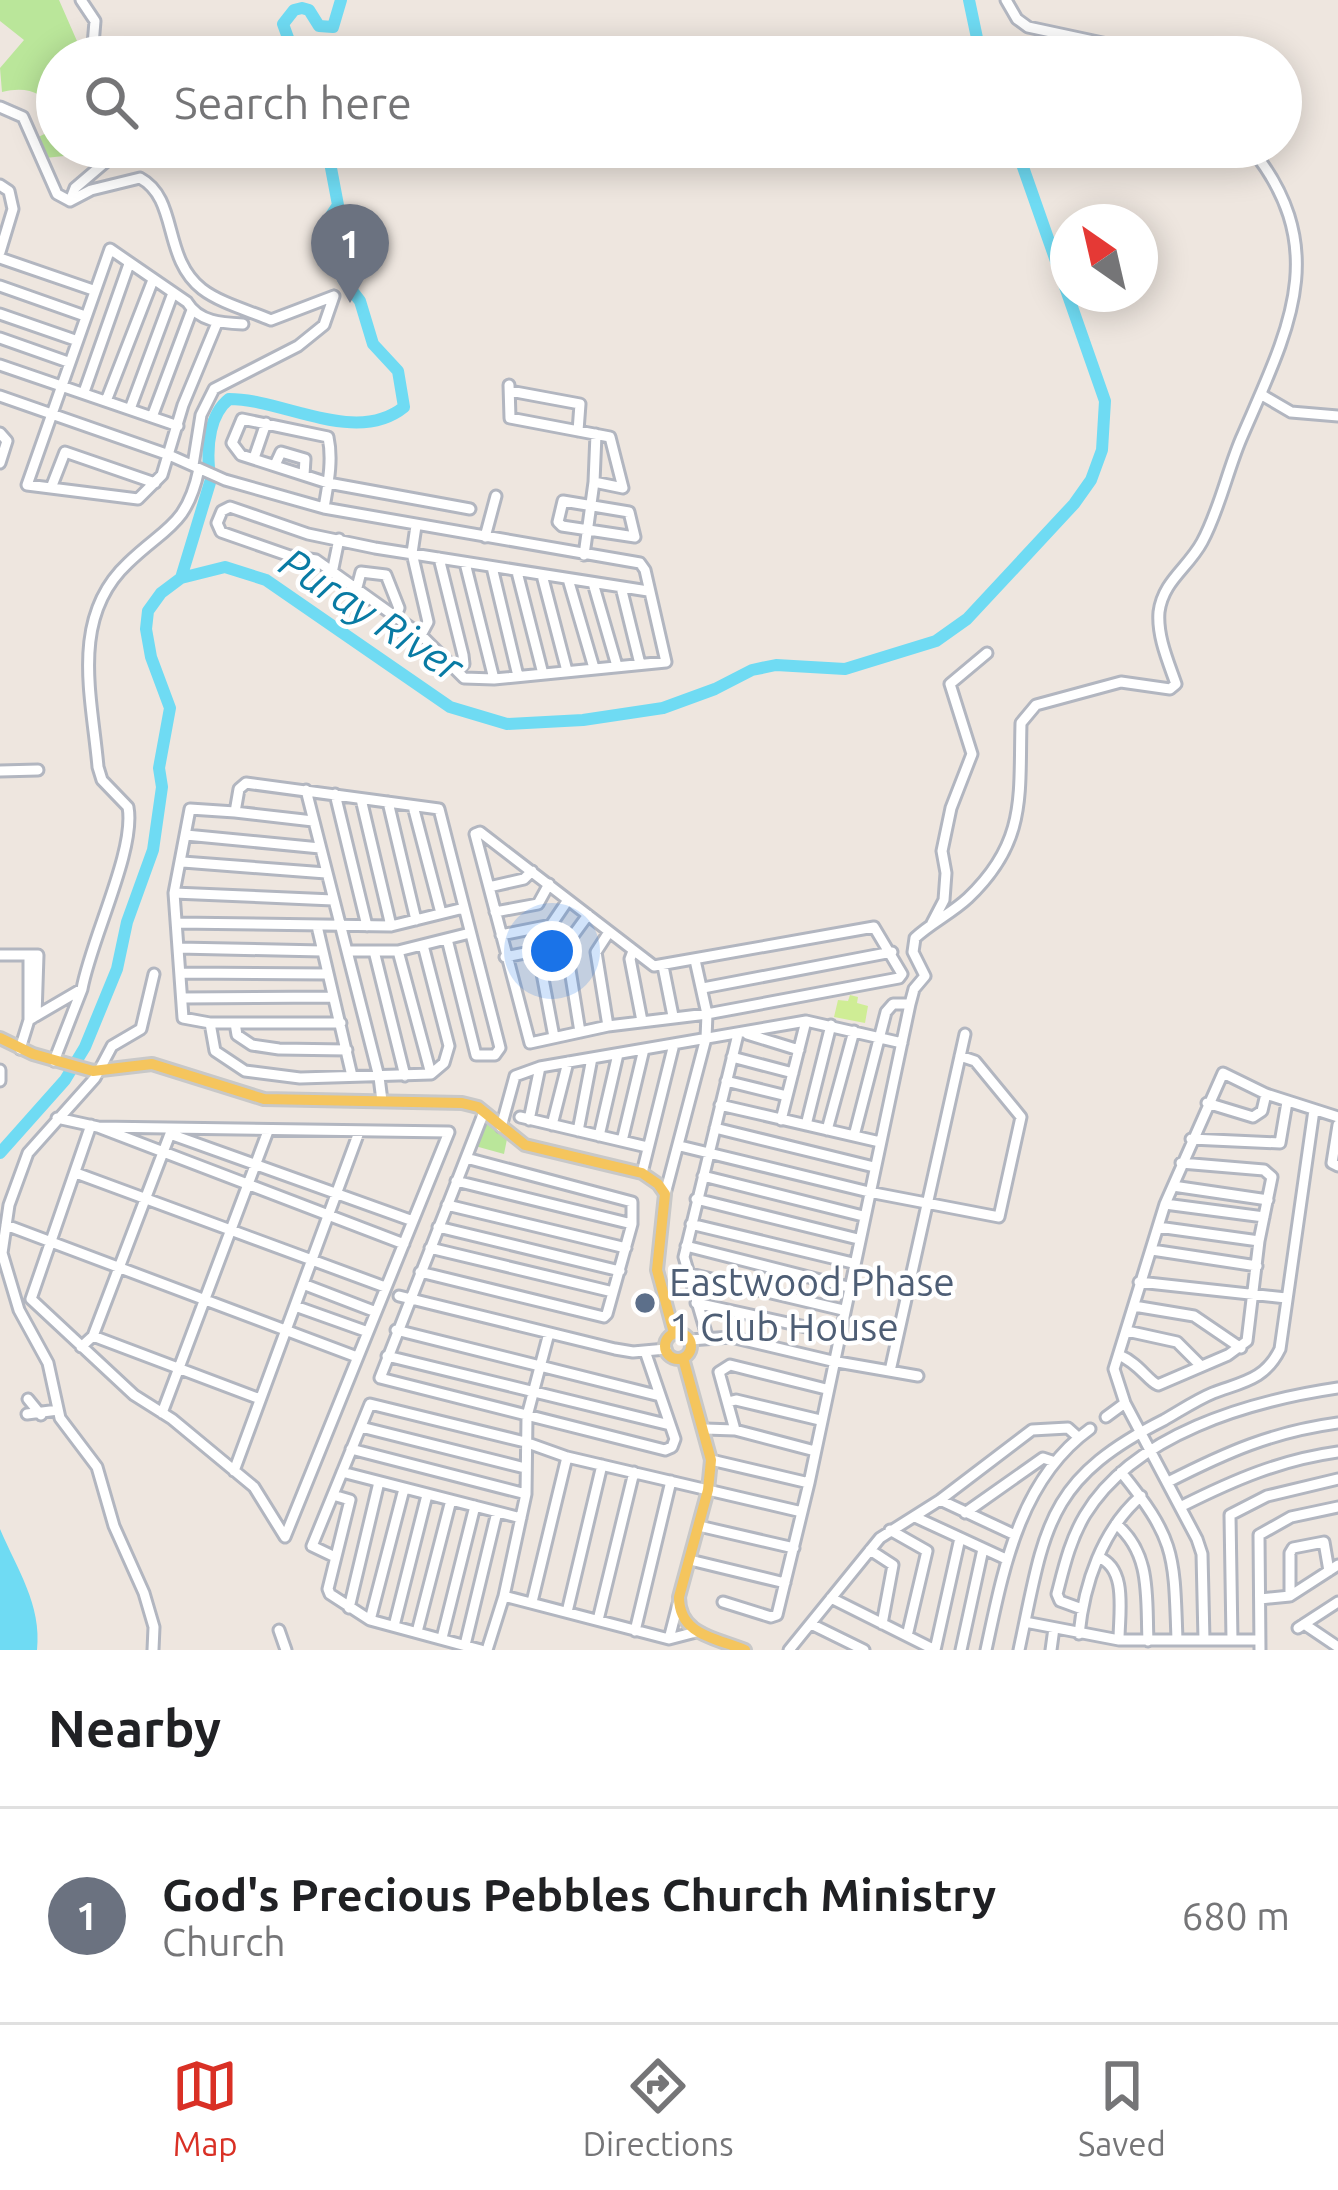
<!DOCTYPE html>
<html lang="en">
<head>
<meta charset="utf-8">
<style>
  body { margin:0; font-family:Ubuntu,sans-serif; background:#f2f2f2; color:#202124 }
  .compass { position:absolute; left:1050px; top:204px; width:108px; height:108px; border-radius:50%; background:#fff; box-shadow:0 6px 30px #0003; rotate:326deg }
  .you { position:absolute; left:552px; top:951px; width:42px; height:42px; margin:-30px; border:9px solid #fff; border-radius:50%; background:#1a73e8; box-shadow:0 0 0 18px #1a73e833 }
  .badge { display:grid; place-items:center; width:78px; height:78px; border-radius:50%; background:#d93025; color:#fff; font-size:39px; font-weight:700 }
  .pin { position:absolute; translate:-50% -99px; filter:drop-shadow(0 3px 6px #0008) }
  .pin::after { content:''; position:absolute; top:63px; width:42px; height:36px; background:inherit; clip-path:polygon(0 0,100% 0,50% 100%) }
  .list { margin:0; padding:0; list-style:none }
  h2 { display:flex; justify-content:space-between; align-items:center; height:156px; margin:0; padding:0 48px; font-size:51px }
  h2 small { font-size:39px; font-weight:400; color:#757577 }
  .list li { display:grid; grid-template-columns:78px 1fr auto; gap:36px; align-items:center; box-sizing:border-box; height:216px; padding:0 48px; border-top:3px solid #e0e0e0 }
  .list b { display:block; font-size:45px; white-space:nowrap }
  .list p { margin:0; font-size:39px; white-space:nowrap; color:#757577 }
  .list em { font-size:39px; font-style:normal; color:#757577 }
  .icon { flex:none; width:66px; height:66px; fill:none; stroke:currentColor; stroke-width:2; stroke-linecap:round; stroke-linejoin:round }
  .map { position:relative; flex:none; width:1338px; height:1650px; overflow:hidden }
  .search { position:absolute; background:#fff; box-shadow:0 6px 30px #0003; left:36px; right:36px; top:36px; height:132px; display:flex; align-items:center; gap:30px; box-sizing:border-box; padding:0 42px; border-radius:66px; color:#757577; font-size:45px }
  .sheet { height:372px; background:#fff }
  nav { display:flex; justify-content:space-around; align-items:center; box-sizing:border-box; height:168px; border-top:3px solid #e0e0e0; background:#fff; font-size:33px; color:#757577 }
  nav a { display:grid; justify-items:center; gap:6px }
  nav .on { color:#d93025 }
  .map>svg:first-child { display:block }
</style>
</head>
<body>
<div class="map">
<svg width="1338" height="1650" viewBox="0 0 1338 1650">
  <rect width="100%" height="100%" fill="#eee6df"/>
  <!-- green -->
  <path fill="#bae69a" d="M 0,0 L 59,0 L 84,57 L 57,57 L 57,112 C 42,92 27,86 2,92 L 0,68 L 24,40 L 0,21 Z
    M 57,128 L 57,147 L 85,147 L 74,155 L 45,158 L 34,139 Z
    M 484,1121 L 507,1139 L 504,1154 L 475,1146 Z"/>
  <!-- pitch -->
  <path fill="#cfed95" d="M 850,995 L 858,997 L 857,1003 L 868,1006 L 865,1023 L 834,1017 L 838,1000 L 848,1001 Z"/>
  <!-- water -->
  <path fill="#6fdbf3" d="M 0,1529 C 17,1569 42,1605 37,1650 L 0,1650 Z"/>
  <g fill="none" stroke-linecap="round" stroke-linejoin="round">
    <!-- river -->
    <path stroke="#6fdbf3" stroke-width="12" d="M 969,0 L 981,57
      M 295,57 L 283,24 L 294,10 L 302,8 L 309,10 L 319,26 L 333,27 L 341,0
      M 209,468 C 207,444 210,414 229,399 C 284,399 356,446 404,407 L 398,371 L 373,344 L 360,301 L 343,279 L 344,245 L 324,226 L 338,205 L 331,168 L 336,147
      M 181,578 L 212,476
      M 0,1153 L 65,1080 L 85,1047 L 117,969 L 127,922 L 153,850 L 162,787 L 159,768 L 170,708 L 151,657 L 146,629 L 148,611 L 161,593 L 181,578 L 225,567 L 266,580 L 450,707 L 507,724 L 583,720 L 663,708 L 715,689 L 752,670 L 776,665 L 845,669 L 936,641 L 967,619 L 1074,504 L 1091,480 L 1102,450 L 1105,401 L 1016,147"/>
    <!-- minor casing -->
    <g stroke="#b2b6c0" stroke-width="15">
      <path id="minor" d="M 81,0 L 95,21 L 92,57
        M 1006,0 L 1017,19 L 1028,27 L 1112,45 L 1125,57
        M 0,107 L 23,117 L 57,194 L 70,201
        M 0,185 L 9,191 L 13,209 L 0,252
        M 70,201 L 91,190 L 140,178 C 179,199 162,258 202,289 C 220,303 250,311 271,320 L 334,296
        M 70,201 L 75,188 L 123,147
        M 0,258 L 93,290
        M 0,286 L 85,316
        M 0,314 L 75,340
        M 217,323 L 183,405 L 162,475 L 138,499 L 27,485 L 110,249 L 187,302 C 199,322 222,323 243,324
        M 0,338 L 68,362
        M 0,365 L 178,426
        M 509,385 L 510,418 L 610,437 L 623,488 L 594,482
        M 510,391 L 580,404 L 578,431
        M 84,392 L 129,264
        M 1262,395 L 1291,412 L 1338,416
        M 0,396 L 169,455 L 225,480 L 324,508 L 640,563 L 645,570 L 666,662 L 494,679 L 464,678 L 421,635 L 316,560 L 290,556 L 221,532 L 217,523 L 222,511 L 230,507 L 308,534 L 375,548 L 648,591
        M 106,401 L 153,280
        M 130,409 L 173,293
        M 152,417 L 192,310
        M 0,433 L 7,441 L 0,463
        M 254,458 L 266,423
        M 193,465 L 201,415 L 214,389 L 298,346 L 324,325 L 334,296
        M 275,465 L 281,452 L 305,459 L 304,475
        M 51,488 L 65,452 L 155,483
        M 563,501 L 629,512 L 635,537 L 562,526 L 558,522 Z
        M 324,508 C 328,484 333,460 328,437 L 242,419 L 232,443 L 241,455 L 328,483 L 470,509
        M 416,526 L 412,553 L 428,622 L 421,635
        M 485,537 L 496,496
        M 584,555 L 594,482 L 596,434
        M 439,558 L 463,655 L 464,664 L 457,671
        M 465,563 L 494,679
        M 492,567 L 518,676
        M 517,572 L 543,674
        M 332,573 L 339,539
        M 542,575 L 567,671
        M 568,579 L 594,668
        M 593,583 L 617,666
        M 621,587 L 640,664
        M 356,591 L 361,572 L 386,575 L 399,608 L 395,618
        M 0,771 L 38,770
        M 306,790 L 379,1077 L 382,1101
        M 335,794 L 367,926
        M 361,799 L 391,926
        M 388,802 L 416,920
        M 413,806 L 441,913
        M 235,812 L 313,821
        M 480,832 L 654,966 L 874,927 L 902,974 L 899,978 L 707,1014 L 608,1026 L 530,1043 L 475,834 Z
        M 186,835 L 320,848
        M 183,862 L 326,873
        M 489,887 L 524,879 L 532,871
        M 174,893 L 333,900
        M 495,912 L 538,904 L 549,884
        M 177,923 L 391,926 L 464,908
        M 932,923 L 944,900 L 946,873 L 942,851 L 951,808 L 972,754 L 950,684 L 987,653
        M 317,926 L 352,1076
        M 501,935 L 551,925 L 568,900
        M 566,945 L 580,1032
        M 178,948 L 322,951
        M 348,951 L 398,951 L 470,933
        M 374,951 L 405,1076
        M 398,951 L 431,1074
        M 633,951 L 630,959 L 642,1021
        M 538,952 L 554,1037
        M 0,955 L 38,955 L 36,1016
        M 29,955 L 29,1020
        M 505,957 L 566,945 L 588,915
        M 663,966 L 673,1016
        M 180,973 L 328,974
        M 703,988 L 892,952
        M 182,998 L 333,997
        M 910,1004 L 914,989 L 925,976 L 913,952 L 915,938 C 931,923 952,913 968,898 C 1027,842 1019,796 1021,723 L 1036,705 L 1121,682 L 1170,689 L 1176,684 C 1168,661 1157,636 1159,612 C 1163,581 1188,568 1202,542 C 1219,511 1227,472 1241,439 C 1287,332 1334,250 1250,147
        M 210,1023 L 215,1051 L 245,1071 L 300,1078 L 431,1074 L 444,1063 L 449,1046 L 423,945
        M 235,1023 L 237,1035 L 252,1045 L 279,1049 L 347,1050
        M 341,1023 L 210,1023 L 183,1018 L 174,893 L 190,809 L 235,812 L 239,789 L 246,783 L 439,809 L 498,1040 L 500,1048 L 495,1055 L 476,1055 L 447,939
        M 608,1026 L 596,952 L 609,932
        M 747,1034 L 799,1050
        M 20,1049 L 29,1020 L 82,989 C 91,939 136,850 128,807 L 102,780 L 98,767 C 92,697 69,618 128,563 C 165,527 187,526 199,469
        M 732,1057 L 793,1073
        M 54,1061 L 82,989
        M 0,1070 L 0,1081
        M 726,1081 L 787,1096
        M 1207,1103 L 1253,1117 L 1262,1111 L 1266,1094
        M 720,1105 L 880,1142
        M 484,1112 L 380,1378 L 665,1450 L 672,1447 L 675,1439 L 645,1351
        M 520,1117 L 647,1147
        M 57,1118 L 98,1127 L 404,1244
        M 529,1120 L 540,1067
        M 781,1120 L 806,1021
        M 91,1125 L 31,1299 L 134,1395 L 172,1419 L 254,1487 L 285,1537
        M 552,1125 L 568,1062
        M 806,1125 L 831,1025
        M 1338,1125 L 1332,1163 L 1338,1166
        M 98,1127 L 449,1132 L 285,1537
        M 501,1127 L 515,1076 L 540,1067 L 806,1021 L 902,1043
        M 715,1128 L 874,1167
        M 827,1130 L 854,1031
        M 578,1131 L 592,1058
        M 170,1134 L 413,1221
        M 599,1136 L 618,1054
        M 1191,1139 L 1280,1143 L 1287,1102
        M 622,1141 L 644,1049
        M 680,1146 L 869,1192 L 999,1217 L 1021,1117 L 975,1061 L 960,1056
        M 76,1173 L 385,1287
        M 642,1173 L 674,1044
        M 703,1176 L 863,1216
        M 456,1181 L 632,1224
        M 1173,1186 L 1268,1200
        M 665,1194 L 706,1038 L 707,1014 L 695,960
        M 696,1199 L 858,1239
        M 1165,1204 L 1264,1217
        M 447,1205 L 626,1248
        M 691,1224 L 853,1263
        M 6,1225 L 357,1357
        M 438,1227 L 620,1271
        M 1158,1227 L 1259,1241
        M 686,1246 L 848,1287
        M 430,1248 L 613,1292
        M 1152,1250 L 1257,1266
        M 420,1272 L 604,1317 L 607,1314 L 632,1224 L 632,1202 L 466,1158
        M 686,1273 L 843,1310
        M 1139,1282 L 1286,1298
        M 303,1284 L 376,1312
        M 399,1296 L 615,1349 L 633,1352 L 666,1349
        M 696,1303 L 838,1334
        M 295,1306 L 368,1332
        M 1134,1306 L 1194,1316 L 1241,1348
        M 396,1330 L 660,1396
        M 1127,1331 L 1177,1342 L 1200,1365
        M 93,1336 L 260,1399
        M 707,1336 L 684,1257 L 738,1034
        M 690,1340 L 731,1337 L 832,1361 L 918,1376
        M 81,1347 L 93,1336 L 170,1134
        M 1119,1355 C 1140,1364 1147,1380 1158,1385 L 1228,1355 L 1247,1341 L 1259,1241 L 1272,1177 L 1264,1170 L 1181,1163
        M 387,1356 L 670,1425
        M 890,1371 L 965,1034
        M 28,1399 L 41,1415
        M 728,1402 L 736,1400 L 820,1420
        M 162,1413 L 268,1131
        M 27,1414 L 58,1410
        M 1106,1417 L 1125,1403
        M 361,1427 L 525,1468
        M 705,1429 L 735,1430 L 815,1451
        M 735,1430 L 719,1372 L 730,1365 L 826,1389
        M 351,1449 L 526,1494
        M 711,1460 L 809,1483
        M 234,1471 L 359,1132
        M 342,1472 L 521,1518
        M 1121,1472 C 1176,1540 1174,1554 1177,1640
        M 1168,1482 C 1227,1452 1272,1432 1338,1423
        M 333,1495 L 350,1500 L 328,1589 L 330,1594 L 370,1620 L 481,1650
        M 940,1500 L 1015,1535
        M 1182,1506 C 1234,1480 1280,1460 1338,1452
        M 965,1513 L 1043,1458 L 1055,1462
        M 915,1517 L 1006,1559
        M 1116,1524 C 1152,1554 1146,1598 1148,1641
        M 699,1526 L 794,1548
        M 890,1530 L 927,1551 L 907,1636
        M 870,1550 L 893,1565 L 882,1624
        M 335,1557 L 312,1546 L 370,1404 L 525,1442 L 567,1457 L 802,1512
        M 1098,1557 C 1128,1568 1119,1613 1119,1640
        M 690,1560 L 785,1583
        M 504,1596 L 669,1639 L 696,1632
        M 1290,1596 L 1290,1553 L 1293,1548 L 1324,1542 L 1329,1571
        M 831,1598 L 935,1650
        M 1260,1599 L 1290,1596 L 1338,1565
        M 532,1602 L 567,1457
        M 723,1602 L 771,1617 L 777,1615 L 809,1483 L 910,1004 L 893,1004 L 886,1012 L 854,1136
        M 349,1608 L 379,1482
        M 1082,1609 L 1060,1601 L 1057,1594 C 1064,1567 1070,1540 1085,1515 C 1134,1434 1250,1401 1338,1388
        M 567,1612 L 602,1465
        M 370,1620 L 404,1489
        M 598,1620 L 634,1472
        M 1025,1622 L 1119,1640 L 1260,1640
        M 811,1624 L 864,1650
        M 1304,1624 L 1338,1647
        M 394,1626 L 427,1495
        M 1298,1628 L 1338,1602
        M 279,1630 L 286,1650
        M 635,1631 L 671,1481
        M 417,1632 L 451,1500
        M 1079,1634 C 1084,1584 1102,1530 1141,1496
        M 442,1638 L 475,1506
        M 669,1639 L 678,1604
        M 1204,1640 L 1202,1554 L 1197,1539 L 1125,1403 L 1114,1369 L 1165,1204 L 1223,1073 L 1266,1094 L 1338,1117
        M 1232,1640 L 1230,1515 L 1267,1496 L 1338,1479
        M 465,1645 L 497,1512
        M 153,1650 L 154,1627 L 144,1593 L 114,1526 L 97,1467 L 60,1418 L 48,1363 L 19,1310 L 2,1253 L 9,1205 L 28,1153 L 95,1078 L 112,1046 L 141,1029 L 154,974
        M 487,1650 L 504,1596 L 526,1494 L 527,1416 L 549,1333
        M 789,1650 L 880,1538 L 940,1500 L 1032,1430 L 1068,1428 L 1078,1437
        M 935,1650 L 960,1538
        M 961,1650 L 983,1549
        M 986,1650 C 1003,1571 1019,1480 1090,1429
        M 1019,1650 C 1045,1528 1045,1480 1164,1420 C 1180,1411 1196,1400 1213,1393 C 1242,1382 1265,1380 1280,1349 L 1314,1110
        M 1051,1650 L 1054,1628
        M 1260,1650 L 1259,1535 L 1291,1517 L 1338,1507"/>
    </g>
    <!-- major casing -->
    <g stroke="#c8c8c8" stroke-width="16">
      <path id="major" d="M 0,1038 L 33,1054 L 93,1071 L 152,1064 L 264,1099 L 462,1103 L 478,1107 L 525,1145 L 642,1173 L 658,1184 L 665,1194 L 657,1270 L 674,1333
        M665 1346a13 13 0 1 1 26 0a13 13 0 1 1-26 0Z
        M 683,1358 L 711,1460 L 708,1490 L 679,1597 C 679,1635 716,1638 745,1650"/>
    </g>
    <!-- minor -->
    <use href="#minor" stroke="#fff" stroke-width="9"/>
    <!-- major -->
    <use href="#major" stroke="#f5c55d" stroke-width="10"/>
  </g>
  <!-- markers -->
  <circle fill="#5c6f8a" stroke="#fff" stroke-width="4.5" cx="645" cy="1303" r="12"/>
  <g text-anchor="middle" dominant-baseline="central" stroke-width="9" stroke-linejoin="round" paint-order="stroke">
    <!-- service labels -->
    <g font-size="39" fill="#4e5e75" stroke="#fff" text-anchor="start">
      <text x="669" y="1281">Eastwood Phase<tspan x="669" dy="45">1 Club House</tspan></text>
    </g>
    <!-- water labels -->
    <g font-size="42" font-style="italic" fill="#097ba4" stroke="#fff">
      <text transform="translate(372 614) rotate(33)">Puray River</text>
    </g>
  </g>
</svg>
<svg class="compass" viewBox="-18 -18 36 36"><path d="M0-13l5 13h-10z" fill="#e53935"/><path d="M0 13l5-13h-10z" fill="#757577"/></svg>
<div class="you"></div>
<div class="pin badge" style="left:350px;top:303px;background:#6b7280">1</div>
<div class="search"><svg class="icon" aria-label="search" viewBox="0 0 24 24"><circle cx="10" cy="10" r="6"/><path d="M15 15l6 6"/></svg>Search here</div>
</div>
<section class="sheet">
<h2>Nearby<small></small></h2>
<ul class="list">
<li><span class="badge" style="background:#6b7280">1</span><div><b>God's Precious Pebbles Church Ministry</b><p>Church</p></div><em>680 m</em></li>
</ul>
</section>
<nav>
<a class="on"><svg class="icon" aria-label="map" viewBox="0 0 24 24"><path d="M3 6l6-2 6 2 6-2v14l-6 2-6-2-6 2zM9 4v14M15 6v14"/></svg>Map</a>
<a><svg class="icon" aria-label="directions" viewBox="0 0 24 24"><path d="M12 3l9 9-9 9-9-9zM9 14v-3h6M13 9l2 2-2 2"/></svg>Directions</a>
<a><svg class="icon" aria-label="saved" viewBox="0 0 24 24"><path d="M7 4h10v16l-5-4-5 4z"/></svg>Saved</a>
</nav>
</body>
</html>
